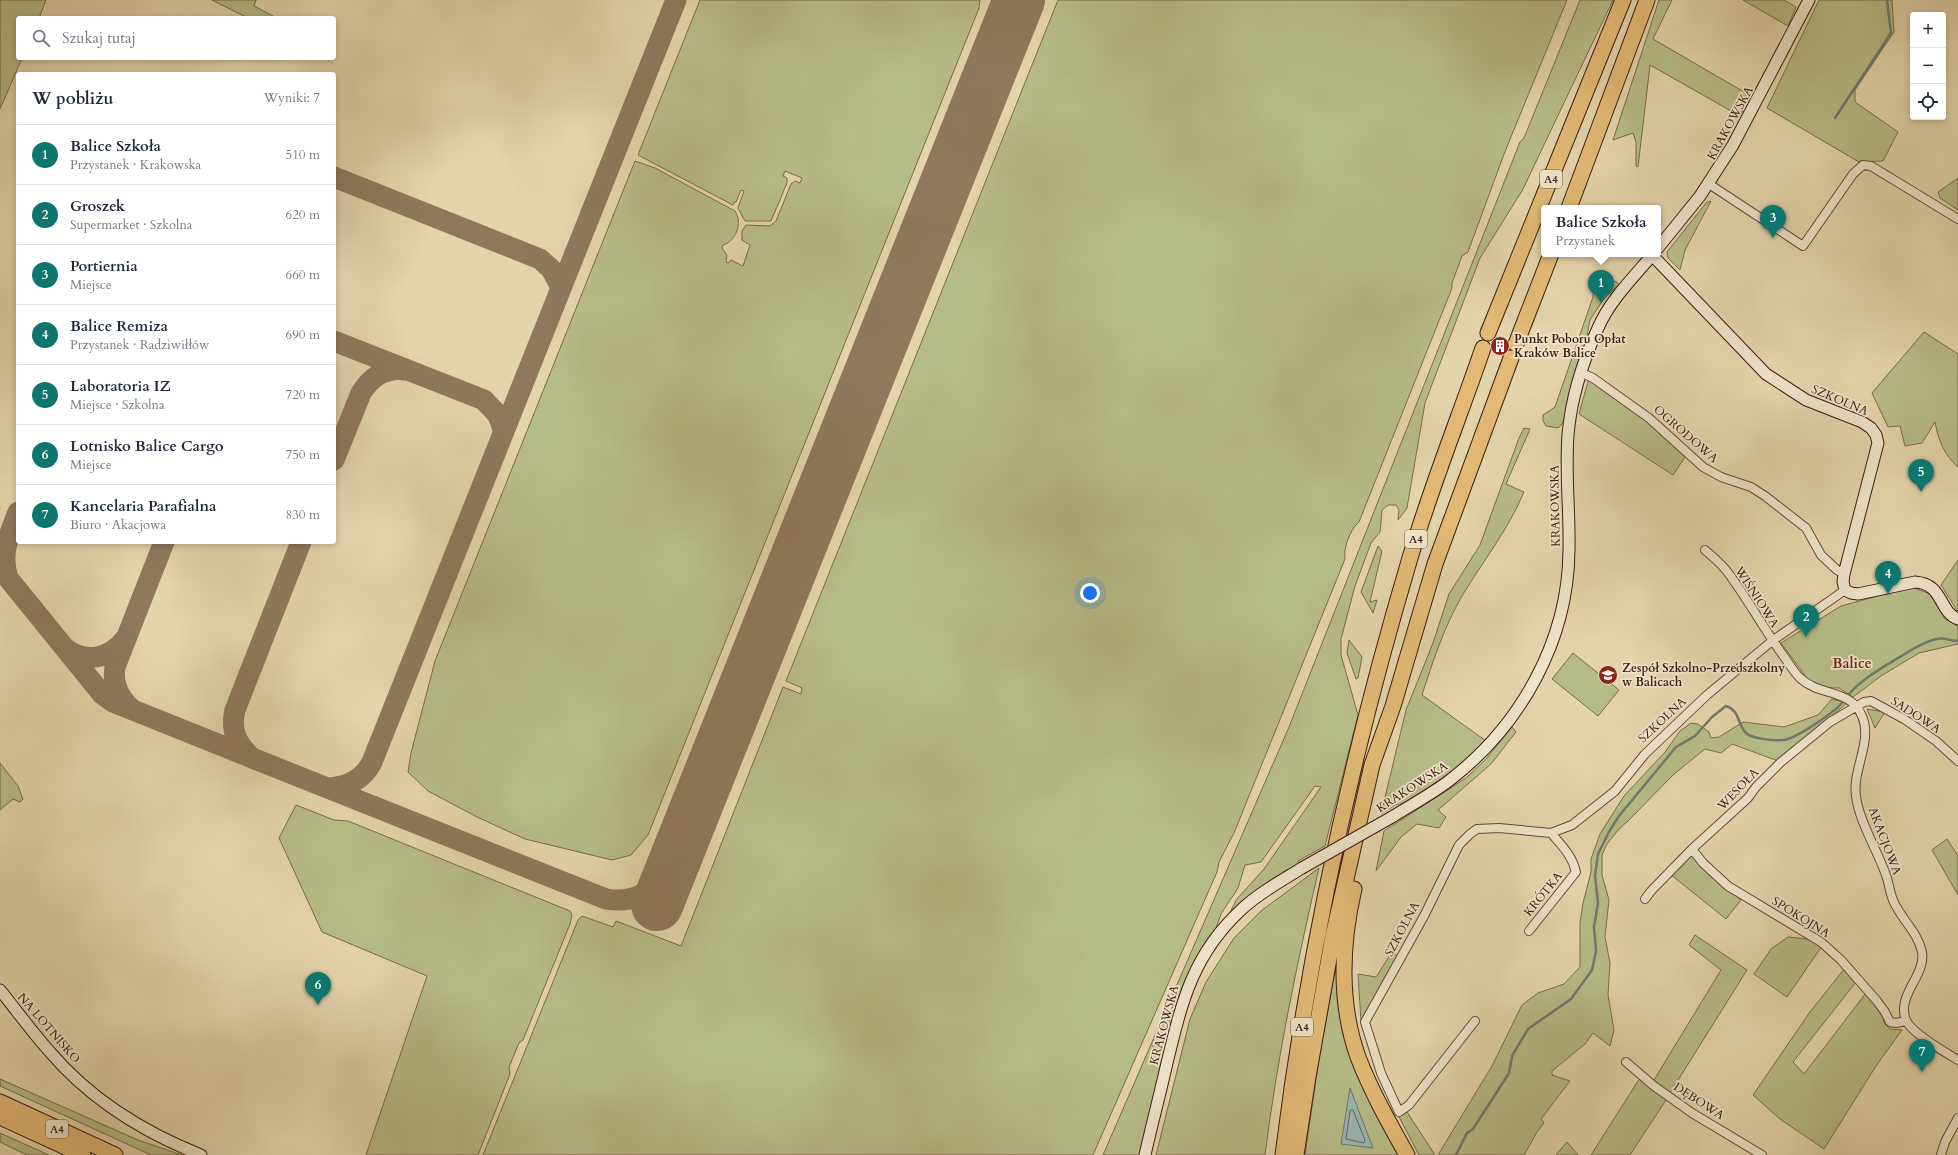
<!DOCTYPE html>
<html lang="pl">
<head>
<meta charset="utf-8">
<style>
  body { margin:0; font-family:Cardo,serif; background:#f2f2f3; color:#1f2937 }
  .controls { position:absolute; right:12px; top:12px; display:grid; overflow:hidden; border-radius:4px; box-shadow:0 2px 6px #0003 }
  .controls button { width:36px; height:36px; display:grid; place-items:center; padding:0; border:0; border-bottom:1px solid #e0e1e3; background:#fff; color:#1f2937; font:20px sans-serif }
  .you { position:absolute; left:1090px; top:593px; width:14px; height:14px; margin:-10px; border:3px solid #fff; border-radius:50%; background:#1a73e8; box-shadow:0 0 0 6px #1a73e833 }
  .badge { display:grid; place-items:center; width:26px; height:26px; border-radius:50%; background:#0f766e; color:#fff; font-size:13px; font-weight:700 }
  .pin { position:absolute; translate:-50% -33px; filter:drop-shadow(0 1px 2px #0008) }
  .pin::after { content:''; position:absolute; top:21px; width:14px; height:12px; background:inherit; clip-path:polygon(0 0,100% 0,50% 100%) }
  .popup { position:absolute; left:1541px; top:205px; width:120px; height:52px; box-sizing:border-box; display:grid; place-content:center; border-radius:4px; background:#fff; filter:drop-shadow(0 1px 3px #0005); font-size:13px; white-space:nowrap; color:#747a83 }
  .popup b { font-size:15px; color:#1f2937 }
  .popup::after { content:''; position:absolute; left:50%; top:100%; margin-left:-8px; border:8px solid transparent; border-top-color:#fff }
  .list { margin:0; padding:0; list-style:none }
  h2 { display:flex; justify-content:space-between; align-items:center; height:52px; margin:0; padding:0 16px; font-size:17px }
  h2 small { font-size:13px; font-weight:400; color:#747a83 }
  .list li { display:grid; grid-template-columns:26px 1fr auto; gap:12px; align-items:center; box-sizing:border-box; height:60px; padding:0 16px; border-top:1px solid #e0e1e3 }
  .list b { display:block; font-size:15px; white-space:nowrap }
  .list p { margin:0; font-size:13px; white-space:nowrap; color:#747a83 }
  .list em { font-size:13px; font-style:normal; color:#747a83 }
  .icon { flex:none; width:22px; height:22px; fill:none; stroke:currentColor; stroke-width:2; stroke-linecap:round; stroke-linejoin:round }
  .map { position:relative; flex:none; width:1958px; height:1155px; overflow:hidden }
  .search { position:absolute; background:#fff; box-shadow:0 2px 6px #0003; left:16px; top:16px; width:320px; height:44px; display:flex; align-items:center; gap:10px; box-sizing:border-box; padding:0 14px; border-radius:4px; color:#747a83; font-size:15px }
  .panel { position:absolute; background:#fff; box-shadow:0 2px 6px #0003; left:16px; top:72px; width:320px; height:472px; border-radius:4px }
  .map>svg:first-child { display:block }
</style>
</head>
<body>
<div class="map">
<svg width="1958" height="1155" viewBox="0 0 1958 1155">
  <rect width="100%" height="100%" fill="#e4d4ab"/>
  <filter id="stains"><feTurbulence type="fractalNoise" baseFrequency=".005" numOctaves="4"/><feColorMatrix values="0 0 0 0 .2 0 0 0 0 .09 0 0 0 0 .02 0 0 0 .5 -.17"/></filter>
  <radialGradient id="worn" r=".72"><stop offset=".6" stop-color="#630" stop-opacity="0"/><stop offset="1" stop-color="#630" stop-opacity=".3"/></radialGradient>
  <!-- green -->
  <path fill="#b6bc87" stroke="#786c4a" d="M 0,0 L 46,0 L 39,18 L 18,18 L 18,58 L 22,58 L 0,109 Z
    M 212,0 L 256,0 L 254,6 L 273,16 L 272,18 L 248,18 Z
    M 700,0 L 980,0 L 979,8 L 648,835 L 631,855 L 612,860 L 525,839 L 477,817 L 428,791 L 408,772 L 411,753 L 435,661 L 635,161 L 655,168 L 735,211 C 743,223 736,241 723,245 L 722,248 L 727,255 L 726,262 L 728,263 L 731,260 L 743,266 L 750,245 L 742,240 L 742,231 L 746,225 L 770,226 L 776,221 L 791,184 L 795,181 L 800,183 L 802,178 L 785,171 L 783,176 L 787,178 L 787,183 L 771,221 L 745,221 L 738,208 L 744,191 L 741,190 L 736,202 L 734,202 L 733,205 L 638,155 Z
    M 1058,0 L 1567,0 L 1504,154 L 1468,252 L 1462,256 L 1452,283 L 1452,288 L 1359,522 C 1350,529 1343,549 1345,559 L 1234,833 L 1219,862 L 1217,872 L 1093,1155 L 483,1155 L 578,920 L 582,916 L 613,927 L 616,921 L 681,946 L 783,687 L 801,694 L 802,688 L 786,681 Z
    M 1580,0 L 1613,0 L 1522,191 L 1480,258 L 1425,403 L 1407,508 L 1398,520 L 1399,510 L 1396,505 L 1388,505 L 1382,510 L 1380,532 L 1371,543 L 1355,586 L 1341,639 L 1341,655 L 1358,715 L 1325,846 L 1298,861 L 1299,864 L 1229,915 L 1236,900 L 1264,869 L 1321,787 L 1315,786 L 1261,862 L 1245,865 L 1238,888 L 1221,914 L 1215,931 L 1197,957 L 1180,995 L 1142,1155 L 1103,1155 L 1289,727 L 1520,142 L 1524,138 Z
    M 1659,0 L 1672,0 L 1653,39 L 1751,96 L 1740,116 L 1650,65 L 1638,167 L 1636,166 L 1636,142 L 1633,133 L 1613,140 Z
    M 1743,0 L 1784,0 L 1796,7 L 1788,26 Z
    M 1819,0 L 1892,0 L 1894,32 L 1855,90 L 1855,102 L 1898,132 L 1883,161 L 1859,162 L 1767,108 Z
    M 1958,178 L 1958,210 L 1940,198 L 1938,192 Z
    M 1711,201 L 1685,250 L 1680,270 L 1668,258 L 1667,252 L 1707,202 Z
    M 1615,281 L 1619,284 L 1603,300 L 1590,320 L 1586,341 L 1563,423 L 1558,428 L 1546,426 L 1543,421 L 1543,415 L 1555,407 L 1593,297 L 1593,294 Z
    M 1924,332 L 1958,354 L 1958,467 C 1944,455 1938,439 1935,422 L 1922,443 L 1905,446 L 1900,426 L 1888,427 L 1872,393 Z
    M 1589,378 L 1656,425 L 1685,457 L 1673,475 L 1579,414 Z
    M 1524,428 L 1530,429 L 1506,484 L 1524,492 C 1508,530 1483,561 1462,596 C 1444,627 1433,661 1422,695 L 1486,741 L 1466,763 L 1400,806 L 1397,804 L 1381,814 L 1406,710 L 1433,643 L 1449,594 L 1480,545 L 1519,438 Z
    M 1378,546 L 1382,551 L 1370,602 L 1377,600 L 1373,613 L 1361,592 Z
    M 1958,560 L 1958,612 L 1941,585 Z
    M 1910,586 L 1930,594 L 1945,619 L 1958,626 L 1958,644 L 1919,653 L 1881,676 L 1853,697 L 1839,688 L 1822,688 L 1810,682 L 1781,643 L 1841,606 L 1904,589 Z
    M 1349,640 L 1362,657 L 1358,678 L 1356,679 L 1347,653 Z
    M 1573,653 L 1619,690 L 1598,716 L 1552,679 Z
    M 1832,699 L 1847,703 L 1778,761 L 1732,744 L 1721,753 L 1705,749 L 1674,774 L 1628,821 L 1619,829 L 1607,844 L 1602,855 L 1602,875 L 1609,900 L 1605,937 L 1610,963 L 1608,995 L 1614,1030 L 1610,1046 L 1593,1033 L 1585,1044 L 1552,1071 L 1552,1075 L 1570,1081 L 1541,1119 L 1544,1123 L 1537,1132 L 1524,1155 L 1438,1155 L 1492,1066 L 1522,1005 L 1538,993 L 1564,984 L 1580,967 L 1580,923 L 1583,903 L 1591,872 L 1591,859 L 1600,834 L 1624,796 L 1665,752 L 1680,731 L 1691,723 L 1698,724 L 1709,732 L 1711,738 L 1719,737 L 1743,722 L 1784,727 L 1818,715 Z
    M 1867,709 L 1885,712 L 1875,728 Z
    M 1512,727 L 1516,732 L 1491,764 L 1438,810 L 1446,817 L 1439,828 L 1417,824 L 1401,837 L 1376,871 L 1384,831 L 1466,778 L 1486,759 Z
    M 0,763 L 18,786 L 23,799 L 20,802 L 13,799 L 0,810 Z
    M 296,805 L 334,820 L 348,821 L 570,911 L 572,915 L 570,924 L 523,1040 L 519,1043 L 509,1067 L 510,1074 L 478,1155 L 366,1155 L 427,976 L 322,932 L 279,838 Z
    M 1947,839 L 1958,856 L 1958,895 L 1932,850 Z
    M 1692,854 L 1722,884 L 1741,900 L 1726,919 L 1670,874 Z
    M 1319,868 C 1297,963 1277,1059 1265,1155 L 1156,1155 L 1190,1019 L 1206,982 L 1234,938 L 1261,911 Z
    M 1695,935 L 1747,970 L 1670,1093 L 1654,1080 L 1721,970 L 1689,945 Z
    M 1788,937 L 1807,939 L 1822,946 L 1787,997 L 1754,974 L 1771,949 Z
    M 1392,952 L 1398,957 L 1361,1021 L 1358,974 L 1376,977 Z
    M 1337,961 L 1339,988 L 1401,1155 L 1305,1155 L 1320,1052 Z
    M 1845,968 L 1856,982 L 1793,1062 L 1804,1074 L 1866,993 L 1882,1013 L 1884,1023 L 1890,1029 L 1902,1030 L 1876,1066 L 1824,1149 L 1780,1119 L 1753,1095 L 1810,1012 Z
    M 1640,1078 L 1666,1100 L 1630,1155 L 1591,1155 Z
    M 0,1079 L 138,1140 L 182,1155 L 151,1155 L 0,1086 Z
    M 1407,1112 L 1435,1155 L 1419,1155 L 1398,1115 Z
    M 0,1133 L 49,1155 L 27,1155 L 0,1142 Z
    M 1567,1142 L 1578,1155 L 1556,1155 Z"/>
  <!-- water -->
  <path fill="#98b7b2" stroke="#727970" d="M 1350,1088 L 1373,1148 L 1341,1144 Z"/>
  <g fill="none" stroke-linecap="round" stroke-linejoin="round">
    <!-- shore -->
    <path stroke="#696960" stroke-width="1" d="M 1353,1110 L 1365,1140 L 1364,1143 L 1346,1139 L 1350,1111 Z"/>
    <!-- stream -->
    <path stroke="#727970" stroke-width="2.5" d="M 1835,118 L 1891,33 L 1887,0
      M 1848,695 C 1864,677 1882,668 1903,655 C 1913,649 1925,641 1937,639 C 1944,637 1951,641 1958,641
      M 1456,1155 L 1467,1133 L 1473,1129 L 1509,1073 L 1512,1056 L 1528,1029 L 1571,999 L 1592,970 L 1596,951 L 1594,927 L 1598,903 L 1595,876 L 1598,854 L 1610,830 L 1619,816 L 1676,747 L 1695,736 L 1712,717 L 1726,706 C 1740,710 1737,724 1746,733 C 1752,739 1780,742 1788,739 C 1802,734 1832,714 1842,703"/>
    <!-- taxiway -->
    <path stroke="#8f785c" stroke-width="21" d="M 1015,10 L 1018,0
      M 334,177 L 540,259 L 551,269 L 561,287
      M 334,341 L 484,400 L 498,415 L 504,432
      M 334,460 L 361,393 C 371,377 385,367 405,370
      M 18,512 C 9,535 0,554 8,578 L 102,694 L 113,702 L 250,757
      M 301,542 L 235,710 C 230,731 237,744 252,758 L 606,899 C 635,904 653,891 672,870
      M 65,648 C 84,664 110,659 125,639
      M 133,710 C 120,699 112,685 115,667 L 164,542
      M 328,788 C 347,787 363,780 372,762 L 676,0"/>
    <!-- runway -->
    <path stroke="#8f785c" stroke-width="52" d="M 657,905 L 1019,0"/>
    <!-- street casing -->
    <g stroke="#644935" stroke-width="10">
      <path id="street" d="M 1709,184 L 1803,246 L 1853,174 L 1863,165 L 1871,166 L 1958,219
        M 1582,373 L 1593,378 L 1649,418 L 1703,467 L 1721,477 L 1751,487 L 1765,496 L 1806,528 L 1821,555 L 1837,570 L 1844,574
        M 1705,550 C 1713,557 1723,565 1729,574 C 1749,601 1765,631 1785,658 C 1790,665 1794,672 1800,678 C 1820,697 1850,688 1862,716 C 1873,741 1852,770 1856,796 C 1859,822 1879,853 1887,878 C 1889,885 1890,893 1893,900 C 1900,918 1918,932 1922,952 C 1926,976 1896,995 1906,1020 C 1911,1033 1945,1052 1958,1060
        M 1692,849 L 1703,863 L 1728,886 L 1821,942 L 1841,960 L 1877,1001 L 1885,1012 L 1890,1022 L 1896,1023 L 1906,1021
        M 1645,899 L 1651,891 L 1692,849 L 1748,798 L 1756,787 L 1781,762 L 1830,722 L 1864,702 L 1871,701 L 1904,719 L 1936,741 L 1958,761
        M 1529,931 L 1576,872 C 1572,855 1562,846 1551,833
        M 1475,1021 L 1409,1105 L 1399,1112 L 1381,1073 L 1365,1022 L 1424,916 L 1459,845 L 1470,834 L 1477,829 L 1499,828 L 1551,833 L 1572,825 L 1615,791 L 1645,754 L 1707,695 L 1772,641 L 1845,590
        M 1626,1062 L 1654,1086 L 1692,1113 L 1762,1155
        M 1941,1155 L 1945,1142 L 1958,1118"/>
    </g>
    <!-- secondary casing -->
    <g stroke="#3a1b0e" stroke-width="13">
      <path id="secondary" d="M 1658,248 L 1700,196 L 1733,145 L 1809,0
        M 1652,255 L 1766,374 L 1806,400 L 1862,422 L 1871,428 L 1876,435 L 1878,443 L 1844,574 L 1843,582 L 1845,590 L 1851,593 L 1858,594 L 1915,582 C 1944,584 1938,611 1958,619
        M 1392,817 C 1411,805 1432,794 1450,780 C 1521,725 1568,641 1569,551 C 1570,512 1565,474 1568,435 C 1571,399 1583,361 1598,328 C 1610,300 1634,277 1653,254
        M 0,990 C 17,1011 32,1032 50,1052 C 91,1100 143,1132 201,1155
        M 1145,1155 C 1152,1124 1160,1094 1167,1063 C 1182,1001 1193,954 1242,909 C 1259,893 1281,881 1302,868"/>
    </g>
    <!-- highway casing -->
    <g stroke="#3a1b0e" stroke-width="17">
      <path id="highway" d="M 1569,208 L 1647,0
        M 1488,333 L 1623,0
        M 1516,344 L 1551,254
        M 1354,889 C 1341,944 1339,1004 1358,1057 C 1371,1091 1389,1123 1407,1155
        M 0,1102 L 115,1155
        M 0,1117 L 83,1155
        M 1283,1155 C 1308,953 1352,753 1410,558 C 1431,487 1459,418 1483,348
        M 1296,1155 L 1308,1077 L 1333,936 L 1372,765 L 1393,706 L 1435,564 L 1511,358"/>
    </g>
    <!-- street -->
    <use href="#street" stroke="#ede3c8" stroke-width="8"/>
    <!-- secondary -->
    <use href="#secondary" stroke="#ede3c8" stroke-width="11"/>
    <!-- highway -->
    <use href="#highway" stroke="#e2ba76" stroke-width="15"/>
    <!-- secondary-bridge casing -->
    <g stroke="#3a1b0e" stroke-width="13" stroke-linecap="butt">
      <path id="secondary-bridge" d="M 1302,868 L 1392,817"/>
    </g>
    <!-- secondary-bridge -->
    <use href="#secondary-bridge" stroke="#ede3c8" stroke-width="11"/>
  </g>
  <!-- icons -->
  <defs>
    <g id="building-disc" transform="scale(1)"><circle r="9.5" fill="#8f2418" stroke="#ede3c8"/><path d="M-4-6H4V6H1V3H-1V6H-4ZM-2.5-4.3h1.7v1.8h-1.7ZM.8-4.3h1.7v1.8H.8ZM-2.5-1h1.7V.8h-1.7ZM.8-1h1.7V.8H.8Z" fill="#fff"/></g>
    <g id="school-disc" transform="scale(1)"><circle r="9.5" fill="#8f2418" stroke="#ede3c8"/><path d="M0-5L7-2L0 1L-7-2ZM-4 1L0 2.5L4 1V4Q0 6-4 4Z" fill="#fff"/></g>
  </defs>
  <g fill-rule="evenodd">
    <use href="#building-disc" x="1500" y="346"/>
    <use href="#school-disc" x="1608" y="675"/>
  </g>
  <g text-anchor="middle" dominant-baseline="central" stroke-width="3.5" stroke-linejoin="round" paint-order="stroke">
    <!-- shield labels -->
    <g fill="#ede3c8" stroke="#705746" stroke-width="1">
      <rect x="1540" y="170" width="22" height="18" rx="3"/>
      <rect x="1405" y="530" width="22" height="18" rx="3"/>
      <rect x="1291" y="1018" width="22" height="18" rx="3"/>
      <rect x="46" y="1120" width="22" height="18" rx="3"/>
    </g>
    <g font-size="11" font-weight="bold" fill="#3a1b0e">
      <text x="1551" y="179">A4</text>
      <text x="1416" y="539">A4</text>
      <text x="1302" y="1027">A4</text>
      <text x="57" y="1129">A4</text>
    </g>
    <!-- street labels -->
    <g font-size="12" fill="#3a1b0e" stroke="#ede3c8">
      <text transform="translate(1730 123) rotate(-61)">KRAKOWSKA</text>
      <text transform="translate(1840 400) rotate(23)">SZKOLNA</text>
      <text transform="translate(1686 434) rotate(41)">OGRODOWA</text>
      <text transform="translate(1555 506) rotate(-91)">KRAKOWSKA</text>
      <text transform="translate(1757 597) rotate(57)">WIŚNIOWA</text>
      <text transform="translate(1916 715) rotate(33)">SADOWA</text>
      <text transform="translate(1662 720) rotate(-43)">SZKOLNA</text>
      <text transform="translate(1412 787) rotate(-33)">KRAKOWSKA</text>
      <text transform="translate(1738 789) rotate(-46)">WESOŁA</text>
      <text transform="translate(1885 841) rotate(69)">AKACJOWA</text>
      <text transform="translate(1543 894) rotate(-51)">KRÓTKA</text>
      <text transform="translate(1801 917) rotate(32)">SPOKOJNA</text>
      <text transform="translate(1402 929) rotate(-62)">SZKOLNA</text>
      <text transform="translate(1164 1025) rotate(-75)">KRAKOWSKA</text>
      <text transform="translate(49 1028) rotate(49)">NA LOTNISKO</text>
      <text transform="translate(1699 1101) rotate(33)">DĘBOWA</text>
    </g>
    <!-- poi labels -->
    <g font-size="12" font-weight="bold" fill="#3a1b0e" stroke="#ede3c8" text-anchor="start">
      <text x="1514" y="339">Punkt Poboru Opłat<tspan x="1514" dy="14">Kraków Balice</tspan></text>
      <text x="1622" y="668">Zespół Szkolno-Przedszkolny<tspan x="1622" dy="14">w Balicach</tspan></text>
    </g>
    <!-- quarter labels -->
    <g font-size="14" font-weight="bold" fill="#7a1f14" stroke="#ede3c8">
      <text x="1852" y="663">Balice</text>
    </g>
  </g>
  <rect width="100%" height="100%" filter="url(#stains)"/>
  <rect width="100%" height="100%" fill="url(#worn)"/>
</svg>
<div class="controls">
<button>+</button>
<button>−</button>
<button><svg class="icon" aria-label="locate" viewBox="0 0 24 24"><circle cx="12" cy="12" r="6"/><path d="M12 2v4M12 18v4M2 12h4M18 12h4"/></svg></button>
</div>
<div class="you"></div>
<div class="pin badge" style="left:1601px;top:303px">1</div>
<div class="popup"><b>Balice Szkoła</b>Przystanek</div>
<div class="pin badge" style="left:1806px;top:637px">2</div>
<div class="pin badge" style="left:1773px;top:238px">3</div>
<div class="pin badge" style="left:1888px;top:594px">4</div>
<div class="pin badge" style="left:1921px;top:492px">5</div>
<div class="pin badge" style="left:318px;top:1005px">6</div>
<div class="pin badge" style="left:1922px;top:1072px">7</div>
<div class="search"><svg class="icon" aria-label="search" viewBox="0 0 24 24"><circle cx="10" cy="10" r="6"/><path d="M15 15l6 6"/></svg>Szukaj tutaj</div>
<section class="panel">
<h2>W pobliżu<small>Wyniki: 7</small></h2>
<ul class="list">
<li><span class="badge">1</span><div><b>Balice Szkoła</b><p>Przystanek · Krakowska</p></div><em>510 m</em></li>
<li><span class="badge">2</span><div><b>Groszek</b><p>Supermarket · Szkolna</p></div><em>620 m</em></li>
<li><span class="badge">3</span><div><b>Portiernia</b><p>Miejsce</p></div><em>660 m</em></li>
<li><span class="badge">4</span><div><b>Balice Remiza</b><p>Przystanek · Radziwiłłów</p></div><em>690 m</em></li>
<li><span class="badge">5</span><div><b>Laboratoria IZ</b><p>Miejsce · Szkolna</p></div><em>720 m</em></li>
<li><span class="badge">6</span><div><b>Lotnisko Balice Cargo</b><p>Miejsce</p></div><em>750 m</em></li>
<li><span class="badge">7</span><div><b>Kancelaria Parafialna</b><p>Biuro · Akacjowa</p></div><em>830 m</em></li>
</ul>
</section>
</div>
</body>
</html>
